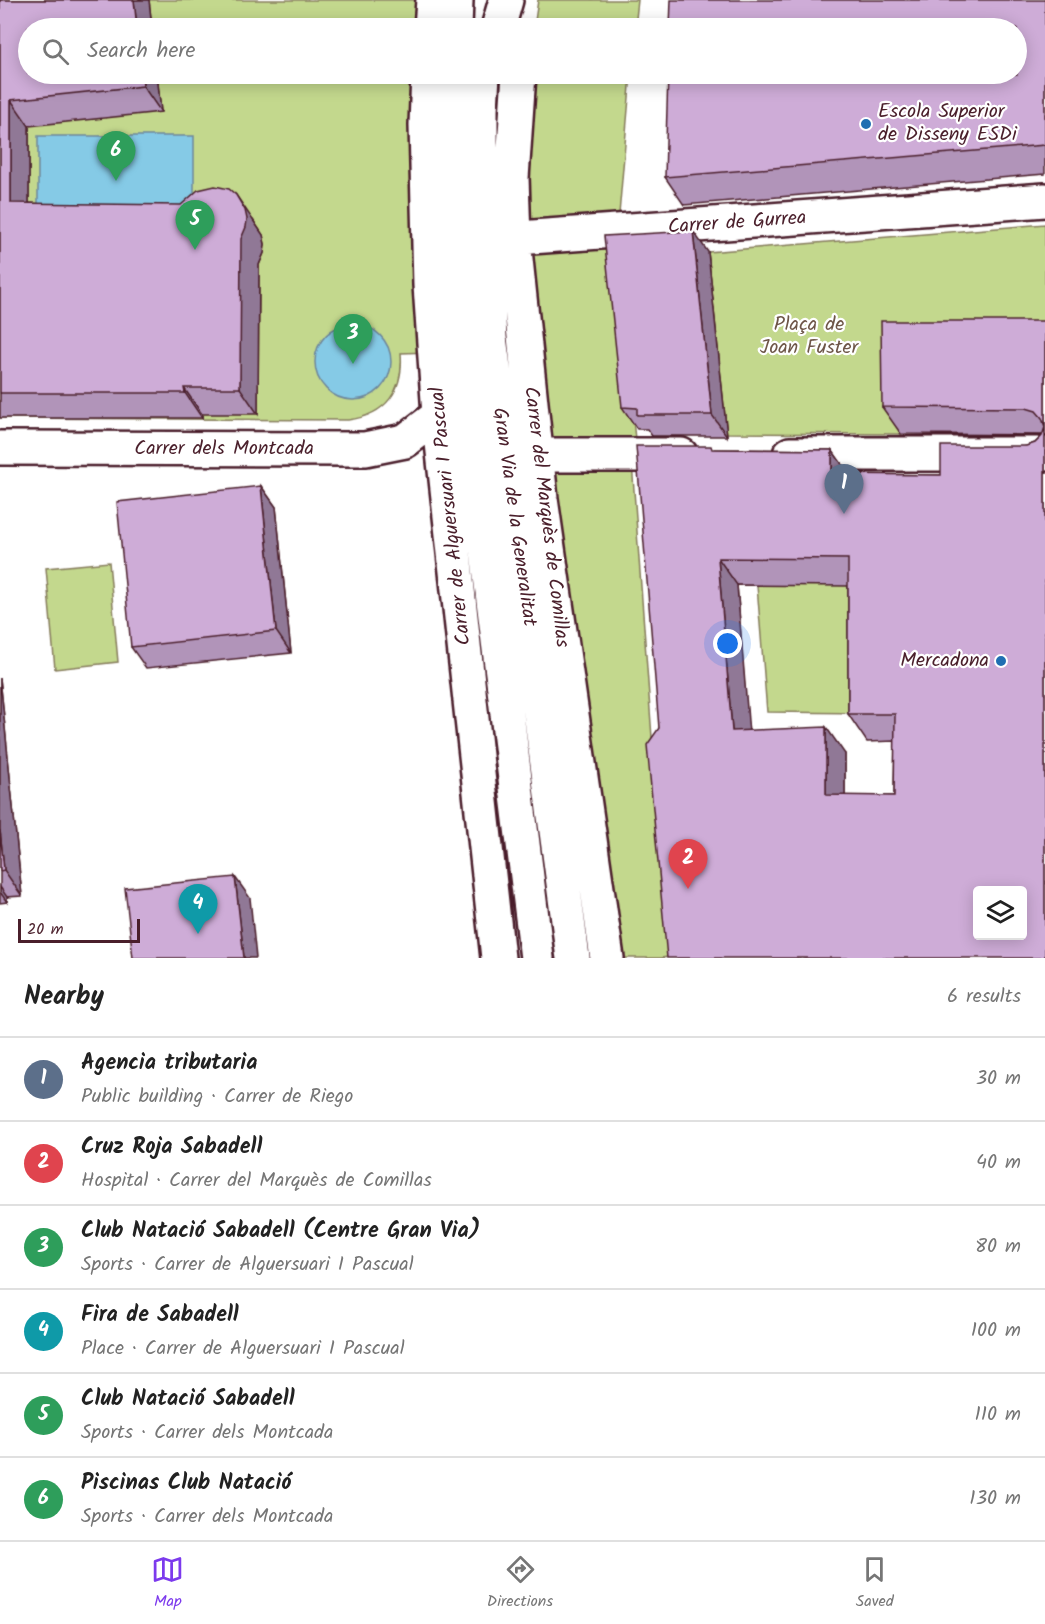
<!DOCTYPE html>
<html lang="en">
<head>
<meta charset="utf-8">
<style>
  body { margin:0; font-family:Kalam,sans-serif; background:#f2f2f2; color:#222 }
  .controls { position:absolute; right:18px; bottom:18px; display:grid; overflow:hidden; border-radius:6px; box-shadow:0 3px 15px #0003 }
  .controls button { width:54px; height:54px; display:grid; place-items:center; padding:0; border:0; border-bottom:2px solid #e0e0e0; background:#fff; color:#222; font:30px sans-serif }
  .scale { position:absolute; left:18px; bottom:15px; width:122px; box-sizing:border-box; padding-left:6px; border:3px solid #4a1f2b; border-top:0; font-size:16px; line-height:21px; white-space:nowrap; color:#4a1f2b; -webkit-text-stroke:4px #fff; paint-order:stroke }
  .you { position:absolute; left:728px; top:644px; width:21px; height:21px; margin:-15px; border:4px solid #fff; border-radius:50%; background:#1a73e8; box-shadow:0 0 0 9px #1a73e833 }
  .badge { display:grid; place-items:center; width:39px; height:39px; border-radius:50%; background:#7c3aed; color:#fff; font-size:20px; font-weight:700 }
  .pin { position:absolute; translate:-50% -50px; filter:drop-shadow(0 2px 3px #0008) }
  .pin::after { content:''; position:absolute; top:32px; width:21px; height:18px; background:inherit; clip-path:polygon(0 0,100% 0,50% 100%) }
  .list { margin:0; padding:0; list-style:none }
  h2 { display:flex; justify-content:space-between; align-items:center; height:78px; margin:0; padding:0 24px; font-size:26px }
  h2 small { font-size:20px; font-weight:400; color:#767676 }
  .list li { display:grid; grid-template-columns:39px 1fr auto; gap:18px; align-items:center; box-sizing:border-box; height:84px; padding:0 24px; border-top:2px solid #e0e0e0 }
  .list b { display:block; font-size:22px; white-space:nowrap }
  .list p { margin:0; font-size:20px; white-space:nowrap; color:#767676 }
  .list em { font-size:20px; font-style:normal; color:#767676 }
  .icon { flex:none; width:33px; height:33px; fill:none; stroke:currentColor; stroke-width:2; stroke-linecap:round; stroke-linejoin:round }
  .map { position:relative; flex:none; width:1045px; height:958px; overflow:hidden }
  .search { position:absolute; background:#fff; box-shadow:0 3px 15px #0003; left:18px; right:18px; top:18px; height:66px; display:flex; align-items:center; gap:15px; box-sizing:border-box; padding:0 21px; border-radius:33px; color:#767676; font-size:22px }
  .sheet { height:582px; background:#fff }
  nav { display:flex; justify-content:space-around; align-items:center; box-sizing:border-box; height:84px; border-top:2px solid #e0e0e0; background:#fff; font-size:16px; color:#767676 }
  nav a { display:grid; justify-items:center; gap:3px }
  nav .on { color:#7c3aed }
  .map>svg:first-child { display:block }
</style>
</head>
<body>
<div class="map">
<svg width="1045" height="958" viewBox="0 0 1045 958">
  <rect width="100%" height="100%" fill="#fff"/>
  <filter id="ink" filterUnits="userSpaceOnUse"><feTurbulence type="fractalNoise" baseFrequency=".0167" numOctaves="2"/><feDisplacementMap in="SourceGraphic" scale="12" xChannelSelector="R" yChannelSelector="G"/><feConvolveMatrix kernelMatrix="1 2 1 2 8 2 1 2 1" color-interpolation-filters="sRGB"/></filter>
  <g filter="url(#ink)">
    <!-- green -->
    <path fill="#c3d88d" stroke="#867c5c" stroke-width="1.5" d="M 0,0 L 430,0 L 428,28 L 28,28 L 28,74 L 425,74 L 430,352 L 401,353 C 404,391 386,415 348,420 L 0,418 Z
      M 538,0 L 638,0 L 635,28 L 534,28 Z
      M 529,74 L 631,74 L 619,214 L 531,222 Z
      M 1045,224 L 1045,349 L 901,434 L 726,433 L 708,252 Z
      M 613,236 L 636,448 L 539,449 L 520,243 Z
      M 632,463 L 668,957 L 661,958 L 607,958 L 546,465 Z
      M 755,560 L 868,586 L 867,713 L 767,712 Z
      M 109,562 L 118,662 L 55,669 L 46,568 Z"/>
    <!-- water -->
    <path fill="#85cae6" stroke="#6d869b" stroke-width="1.5" d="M 38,136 L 194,136 L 194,227 L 38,225 Z
      M315 362a38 38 0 1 1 76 0a38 38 0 1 1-76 0Z"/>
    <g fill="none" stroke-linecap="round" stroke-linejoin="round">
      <!-- minor casing -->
      <g stroke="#4a1f2b" stroke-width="38">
        <path id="minor" d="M 431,28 L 433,0
          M 455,28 L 456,0
          M 498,28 L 506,0
          M 428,74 L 426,125 L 430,285 L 439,415 L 498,958
          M 453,74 C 449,157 453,240 459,323 L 537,958
          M 483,74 L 481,109 L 481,186 L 490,338 L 573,958
          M 519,74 L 512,178 L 514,240 L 541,499 L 607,958
          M 491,240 L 1045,200
          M 0,448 L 365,449 L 405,441 L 439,415
          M 790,454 L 1045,454
          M 536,455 L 681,455"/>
      </g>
      <!-- minor -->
      <use href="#minor" stroke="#fff" stroke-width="33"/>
    </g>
    <!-- wall -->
    <path fill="#b194b9" stroke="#4a1f2b" stroke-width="1.5" fill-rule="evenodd" d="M 0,0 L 149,0 L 152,28 L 28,28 L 157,74 L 161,112 L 29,126 L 29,203 L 253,220 L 263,235 L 265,244 L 264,253 L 259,265 L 258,414 L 202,414 L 202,418 L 0,418 Z
      M 1045,0 L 1045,174 L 684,205 L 665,177 Z
      M 708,252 L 727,436 L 652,436 L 647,429 L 637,429 L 622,407 Z
      M 1045,321 L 1045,958 L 659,728 L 714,449 L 832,450 L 849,474 L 941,475 L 1035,443 L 1043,435 L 901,434 L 882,407 ZM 737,585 L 848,586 L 848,714 L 867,742 L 895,741 L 894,796 L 845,796 L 845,754 L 748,730 Z
      M 261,486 L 276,507 L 291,653 L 146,668 L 131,647 Z
      M 0,678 L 22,896 L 7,897 L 7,902 L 0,903 Z"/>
    <!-- shaded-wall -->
    <path fill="#907896" stroke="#4a1f2b" stroke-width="1.5" d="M 134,0 L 149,0 L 152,28 L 137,28 Z
      M 142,74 L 157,74 L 161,112 L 143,86 Z
      M 11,100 L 29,126 L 29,229 L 11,203 Z
      M 236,195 L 263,235 L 265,244 L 264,253 L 259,265 L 258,414 L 240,388 Z
      M 693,231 L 708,252 L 727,436 L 712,415 Z
      M 184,388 L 202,414 L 202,418 L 185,393 Z
      M 832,450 L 851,477 L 832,474 Z
      M 261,486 L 276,507 L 291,653 L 276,631 Z
      M 718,558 L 737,585 L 751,758 L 732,731 Z
      M 0,678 L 22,896 L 4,870 L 0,830 Z
      M 826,727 L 845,754 L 845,823 L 826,795 Z
      M 235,877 L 250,898 L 256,958 L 244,958 Z
      M 0,887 L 7,897 L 7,902 L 0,892 Z"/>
    <!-- building -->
    <path fill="#ceacd7" stroke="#4a1f2b" stroke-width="1.5" fill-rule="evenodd" d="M 0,0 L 134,0 L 137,28 L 28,28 L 28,74 L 142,74 L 143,86 L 11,100 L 11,203 L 181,205 L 198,190 L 215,186 L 229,189 L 236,195 L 245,210 L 247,219 L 246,227 L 241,239 L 240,388 L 184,388 L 185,393 L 0,393 Z
      M 671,0 L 1045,0 L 1045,145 L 665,177 L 668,74 L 1017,74 L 1017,28 L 670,28 Z
      M 693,231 L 712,415 L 637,415 L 637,408 L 622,407 L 604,236 Z
      M 881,321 L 1045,321 L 1045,958 L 667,958 L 647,745 L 659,728 L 636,446 L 711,446 L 712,449 L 832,450 L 832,474 L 941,475 L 941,446 L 1026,446 L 1035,443 L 1042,436 L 1045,427 L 1042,418 L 1036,411 L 1026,408 L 882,407 ZM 718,558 L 848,559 L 848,714 L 895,714 L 894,796 L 826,795 L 826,727 L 732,731 ZM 978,891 L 1023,891 L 1023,936 L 978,936 Z
      M 261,486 L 276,631 L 131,647 L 117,502 Z
      M 0,830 L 4,870 L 0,871 Z
      M 235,877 L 244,958 L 133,958 L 125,888 Z"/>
  </g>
  <!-- markers -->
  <g fill="#1f6fb2" stroke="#fff" stroke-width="2">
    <circle cx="866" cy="124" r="6"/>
    <circle cx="1001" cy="661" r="6"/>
  </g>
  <g text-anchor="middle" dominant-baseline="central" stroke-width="4.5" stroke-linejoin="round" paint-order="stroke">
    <!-- poi labels -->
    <g font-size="20" fill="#4a1f2b" stroke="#fff" text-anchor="start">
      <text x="878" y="112">Escola Superior<tspan x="878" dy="23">de Disseny ESDi</tspan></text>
      <text x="989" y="661" text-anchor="end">Mercadona</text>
    </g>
    <!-- street labels -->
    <g font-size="20" fill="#4a1f2b" stroke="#fff">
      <text transform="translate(737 223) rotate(-4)">Carrer de Gurrea</text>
      <text x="224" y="449">Carrer dels Montcada</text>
      <text transform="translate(451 516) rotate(-96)">Carrer de Alguersuari I Pascual</text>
      <text transform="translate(514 517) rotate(82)">Gran Via de la Generalitat</text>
      <text transform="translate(546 517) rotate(83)">Carrer del Marquès de Comillas</text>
    </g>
    <!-- park labels -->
    <g font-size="20" fill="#6e5648" stroke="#fff">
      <text x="809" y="325">Plaça de<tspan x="809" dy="23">Joan Fuster</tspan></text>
    </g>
  </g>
</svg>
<div class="controls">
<button><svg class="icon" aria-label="layers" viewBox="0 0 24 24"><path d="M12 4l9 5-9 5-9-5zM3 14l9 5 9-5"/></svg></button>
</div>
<div class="scale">20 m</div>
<div class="you"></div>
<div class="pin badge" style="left:844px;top:514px;background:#5c6f8a">1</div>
<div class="pin badge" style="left:688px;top:889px;background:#e0444e">2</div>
<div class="pin badge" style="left:353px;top:364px;background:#2e9e5b">3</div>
<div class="pin badge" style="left:198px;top:934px;background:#0f9aa8">4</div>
<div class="pin badge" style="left:195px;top:250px;background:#2e9e5b">5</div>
<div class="pin badge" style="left:116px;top:181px;background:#2e9e5b">6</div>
<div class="search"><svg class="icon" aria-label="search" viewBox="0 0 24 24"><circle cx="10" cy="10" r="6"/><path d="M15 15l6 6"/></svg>Search here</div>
</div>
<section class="sheet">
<h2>Nearby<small>6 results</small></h2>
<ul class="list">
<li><span class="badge" style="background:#5c6f8a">1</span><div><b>Agencia tributaria</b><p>Public building · Carrer de Riego</p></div><em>30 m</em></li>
<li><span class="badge" style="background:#e0444e">2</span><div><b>Cruz Roja Sabadell</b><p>Hospital · Carrer del Marquès de Comillas</p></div><em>40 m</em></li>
<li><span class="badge" style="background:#2e9e5b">3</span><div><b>Club Natació Sabadell (Centre Gran Via)</b><p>Sports · Carrer de Alguersuari I Pascual</p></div><em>80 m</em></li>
<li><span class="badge" style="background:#0f9aa8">4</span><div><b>Fira de Sabadell</b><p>Place · Carrer de Alguersuari I Pascual</p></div><em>100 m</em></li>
<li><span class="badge" style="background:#2e9e5b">5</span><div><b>Club Natació Sabadell</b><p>Sports · Carrer dels Montcada</p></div><em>110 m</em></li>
<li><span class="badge" style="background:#2e9e5b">6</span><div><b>Piscinas Club Natació</b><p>Sports · Carrer dels Montcada</p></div><em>130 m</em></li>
</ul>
</section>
<nav>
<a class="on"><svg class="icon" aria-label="map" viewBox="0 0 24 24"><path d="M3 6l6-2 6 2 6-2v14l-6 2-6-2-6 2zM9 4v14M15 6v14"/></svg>Map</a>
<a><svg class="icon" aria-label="directions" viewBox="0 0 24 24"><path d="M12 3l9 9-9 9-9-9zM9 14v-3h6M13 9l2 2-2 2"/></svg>Directions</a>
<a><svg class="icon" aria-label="saved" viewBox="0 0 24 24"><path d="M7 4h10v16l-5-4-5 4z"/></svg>Saved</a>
</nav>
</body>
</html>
